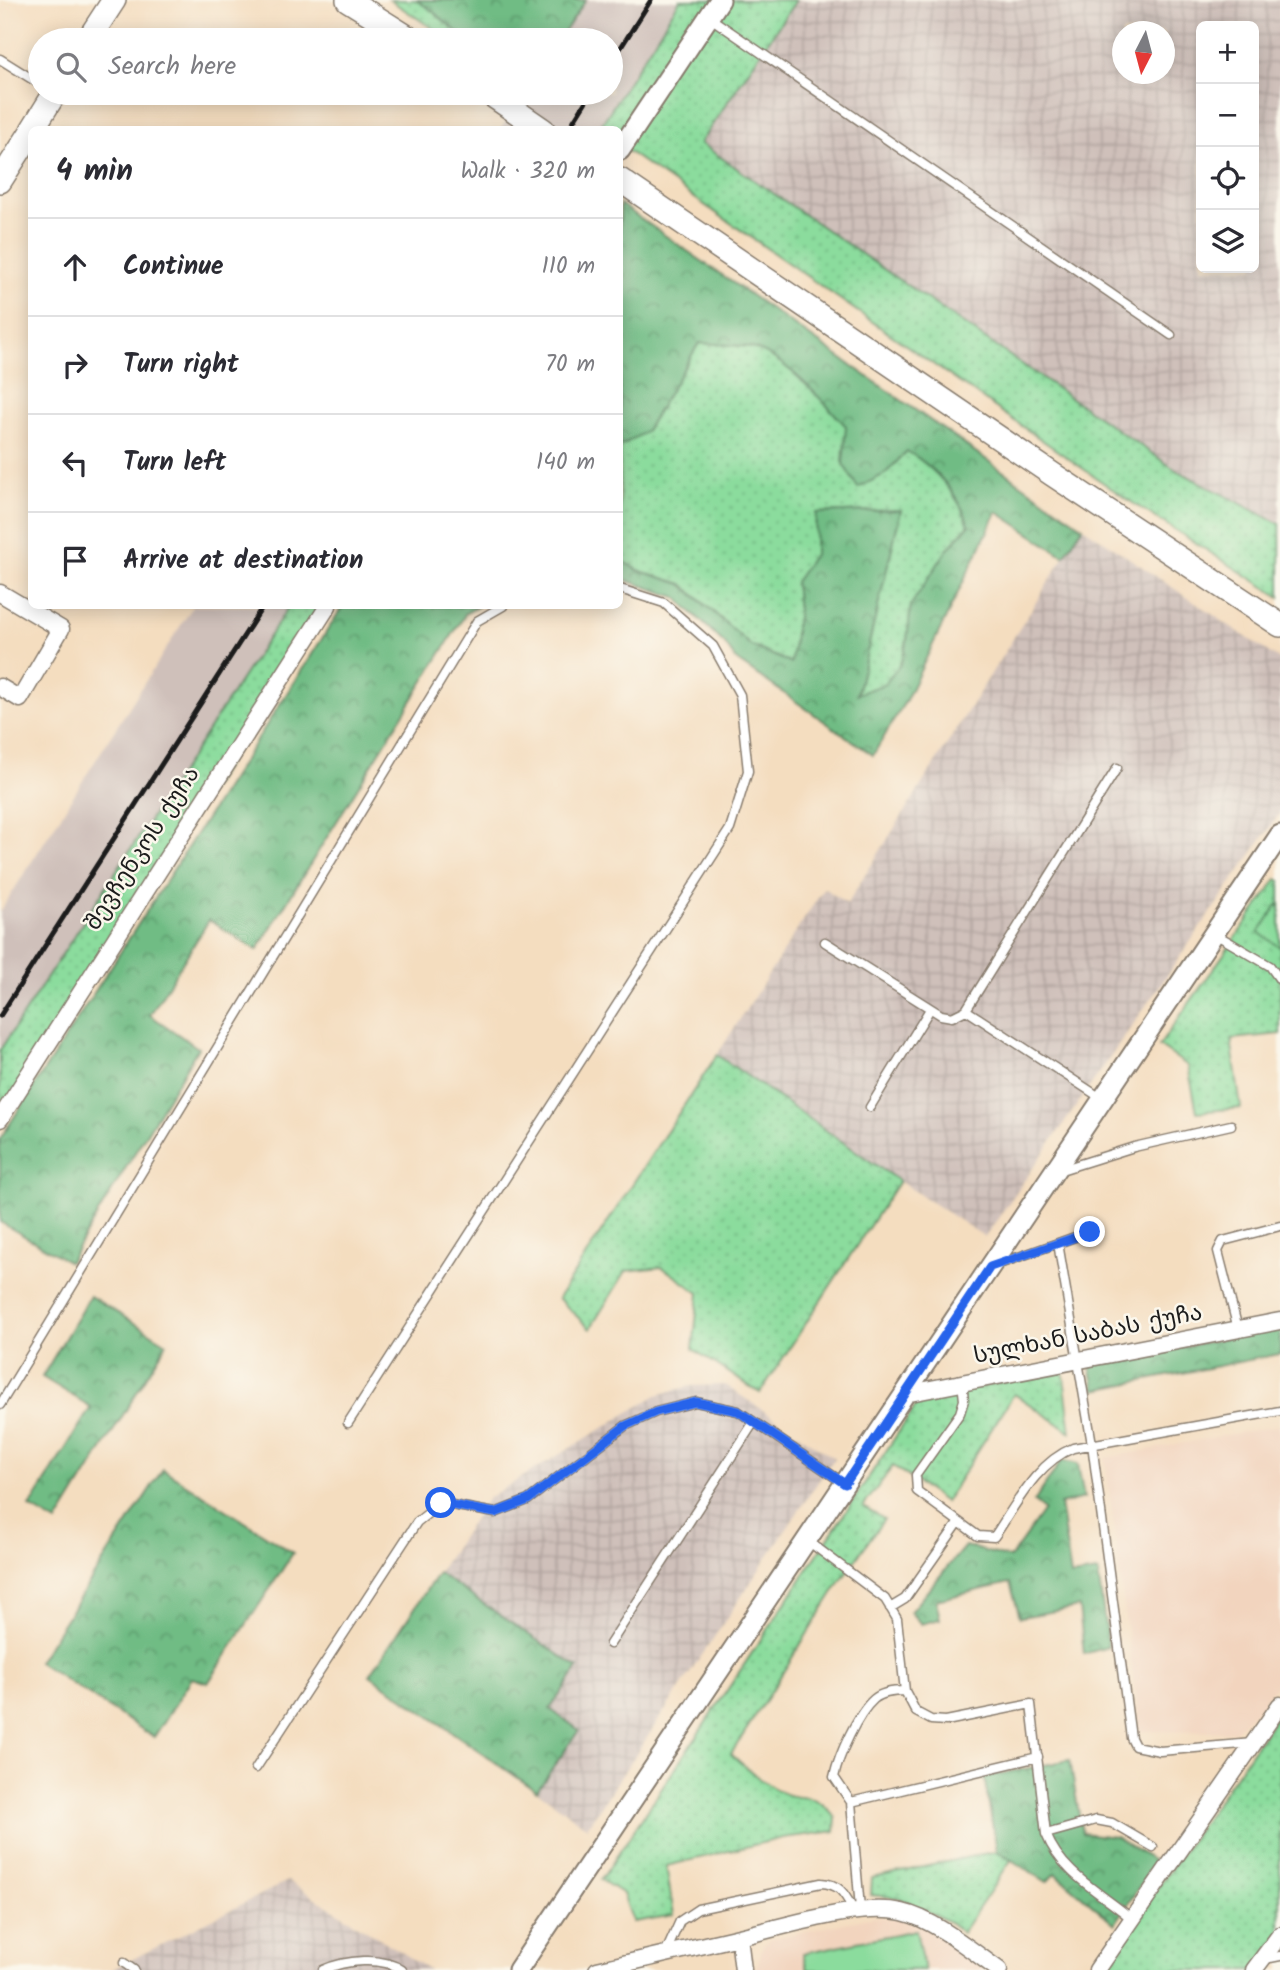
<!DOCTYPE html>
<html lang="en">
<head>
<meta charset="utf-8">
<style>
  body { margin:0; font-family:Kalam,"Noto Sans Georgian",sans-serif; background:#f2f2f3; color:#2b2b33 }
  .controls { position:absolute; right:21px; top:21px; display:grid; overflow:hidden; border-radius:10px; box-shadow:0 4px 18px #0003 }
  .controls button { width:63px; height:63px; display:grid; place-items:center; padding:0; border:0; border-bottom:2px solid #e1e1e2; background:#fff; color:#2b2b33; font:35px sans-serif }
  .compass { position:absolute; left:1112px; top:21px; width:63px; height:63px; border-radius:50%; background:#fff; box-shadow:0 4px 18px #0003; rotate:186deg }
  .stop { position:absolute; width:21px; height:21px; margin:-16px; border:5px solid #2563eb; border-radius:50%; background:#fff }
  .stop.end { background:#2563eb; border-color:#fff; box-shadow:0 2px 7px #0008 }
  .list { margin:0; padding:0; list-style:none }
  h2 { display:flex; justify-content:space-between; align-items:center; height:91px; margin:0; padding:0 28px; font-size:30px }
  h2 small { font-size:23px; font-weight:400; color:#7c7c81 }
  .list li { display:grid; grid-template-columns:46px 1fr auto; gap:21px; align-items:center; box-sizing:border-box; height:98px; padding:0 28px; border-top:2px solid #e1e1e2 }
  .list b { display:block; font-size:26px; white-space:nowrap }
  .list em { font-size:23px; font-style:normal; color:#7c7c81 }
  .icon { flex:none; width:38px; height:38px; fill:none; stroke:currentColor; stroke-width:2; stroke-linecap:round; stroke-linejoin:round }
  .map { position:relative; flex:none; width:1280px; height:1970px; overflow:hidden }
  .search { position:absolute; background:#fff; box-shadow:0 4px 18px #0003; left:28px; top:28px; width:595px; height:77px; display:flex; align-items:center; gap:18px; box-sizing:border-box; padding:0 24px; border-radius:38px; color:#7c7c81; font-size:26px }
  .panel { position:absolute; background:#fff; box-shadow:0 4px 18px #0003; left:28px; top:126px; width:595px; height:483px; border-radius:10px }
  .map>svg:first-child { display:block }
</style>
</head>
<body>
<div class="map">
<svg width="1280" height="1970" viewBox="0 0 1280 1970">
  <defs>
    <pattern id="industrial-grid" width="8" height="8" patternUnits="userSpaceOnUse" patternTransform="scale(1.75)"><rect width="8" height="8" fill="#cfc0ba"/><path d="M0 4h8M4 0v8" fill="none" stroke="#b1a49f"/></pattern>
    <pattern id="green-dots" width="8" height="8" patternUnits="userSpaceOnUse" patternTransform="scale(1.75)"><rect width="8" height="8" fill="#8bdc9d"/><path d="M2 2h.1M6 6h.1" fill="none" stroke="#77bc87" stroke-width="1.8" stroke-linecap="round"/></pattern>
    <pattern id="forest-crowns" width="20" height="18" patternUnits="userSpaceOnUse" patternTransform="scale(1.75)"><rect width="20" height="18" fill="#70bc84"/><path d="M2 6a3 3 0 1 1 6 0M12 15a3 3 0 1 1 6 0" fill="none" stroke="#5b986b"/></pattern>
  </defs>
  <rect width="100%" height="100%" fill="#fbf7ec"/>
  <filter id="ink" filterUnits="userSpaceOnUse"><feTurbulence type="fractalNoise" baseFrequency=".0143" numOctaves="2"/><feDisplacementMap in="SourceGraphic" scale="14" xChannelSelector="R" yChannelSelector="G"/><feConvolveMatrix kernelMatrix="1 2 1 2 8 2 1 2 1" color-interpolation-filters="sRGB"/></filter>
  <filter id="wash" filterUnits="userSpaceOnUse"><feTurbulence type="fractalNoise" baseFrequency=".00686" numOctaves="4" result="noise"/><feDisplacementMap in="SourceGraphic" scale="28" xChannelSelector="R" yChannelSelector="G"/><feGaussianBlur stdDeviation="1.57" result="paint"/><feColorMatrix in="noise" values="0 0 0 0 0 0 0 0 0 0 0 0 0 0 0 0 0 1.4 0 .05"/><feComposite in="paint" operator="in"/></filter>
  <g filter="url(#wash)">
    <rect width="100%" height="100%" fill="#f4ddbf"/>
    <!-- built -->
    <path fill="#f2d4be" d="M 1280,1425 L 1280,1680 L 1260,1707 L 1234,1732 L 1140,1731 L 1105,1458 Z
      M 873,1917 L 904,1919 L 934,1932 L 985,1970 L 756,1970 L 763,1946 L 769,1939 Z"/>
    <!-- industrial -->
    <path fill="url(#industrial-grid)" fill-rule="evenodd" d="M 796,0 L 1280,0 L 1280,524 L 1176,470 L 700,143 ZM 1201,26 L 1254,26 L 1254,268 L 1201,268 ZM 1122,32 L 1164,32 L 1164,74 L 1122,74 Z
      M 1083,527 L 1280,660 L 1280,813 L 985,1237 L 899,1181 L 717,1055 L 824,888 L 847,904 Z
      M 725,1385 L 834,1458 L 587,1827 L 537,1791 L 579,1730 L 550,1709 L 578,1668 L 438,1573 L 488,1498 L 657,1395 L 690,1386 Z
      M 288,1881 L 430,1970 L 111,1970 Z"/>
    <!-- railway -->
    <path fill="#cfc0ba" d="M 586,0 L 680,0 L 598,129 L 500,130 L 524,93 L 611,93 L 611,40 L 559,40 Z
      M 193,606 L 289,606 L 0,1050 L 0,912 Z"/>
    <!-- green -->
    <path fill="url(#green-dots)" stroke="#547c5c" stroke-width="2" d="M 390,0 L 416,0 L 430,9 L 467,40 L 450,40 Z
      M 680,0 L 796,0 L 700,143 L 1176,470 L 1280,524 L 1280,597 L 1128,500 L 620,146 L 620,130 L 598,130 Z
      M 699,343 C 715,344 732,344 748,347 C 782,353 823,402 847,426 L 843,464 L 885,474 L 907,451 C 935,468 958,494 969,525 L 947,550 L 911,605 L 907,641 L 901,663 L 885,684 L 857,694 L 901,510 L 816,513 L 815,553 L 795,583 L 798,610 L 791,663 L 751,646 L 682,584 L 640,571 L 620,560 L 620,446 L 645,432 Z
      M 289,606 L 328,606 L 0,1119 L 0,1050 Z
      M 1277,879 L 1280,881 L 1280,1034 L 1231,1039 L 1241,1108 L 1197,1112 L 1188,1066 L 1159,1046 Z
      M 717,1055 L 899,1181 L 760,1393 L 693,1349 L 699,1293 L 662,1267 L 626,1271 L 590,1329 L 558,1298 Z
      M 1063,1369 L 1071,1432 L 1014,1394 L 945,1502 L 893,1466 L 863,1507 L 884,1519 L 842,1579 L 731,1754 C 744,1766 762,1782 779,1791 C 804,1805 811,1786 836,1818 L 835,1831 L 783,1838 L 666,1866 L 674,1915 L 633,1922 L 623,1894 L 601,1880 L 920,1400 Z
      M 1280,1711 L 1280,1933 L 1256,1970 L 1101,1970 Z
      M 997,1851 L 1011,1860 L 962,1933 L 950,1922 L 899,1898 L 871,1895 L 872,1878 Z"/>
    <!-- forest -->
    <path fill="url(#forest-crowns)" stroke="#466c50" stroke-width="2" d="M 416,0 L 586,0 L 559,40 L 467,40 L 430,9 Z
      M 620,204 L 1083,527 L 1064,556 L 997,512 L 906,700 L 873,755 L 736,660 L 725,644 L 676,597 L 620,578 L 620,560 L 640,571 L 682,584 L 751,646 L 791,663 L 798,610 L 795,582 L 815,553 L 816,513 L 901,510 L 857,694 L 885,684 L 901,663 L 907,641 L 911,605 L 947,550 L 969,525 C 959,494 935,467 907,451 L 885,474 L 858,488 L 843,464 L 846,426 C 823,402 782,353 748,347 C 732,344 715,344 699,343 L 645,432 L 620,446 Z
      M 343,606 L 479,606 L 466,613 L 257,950 L 209,920 L 150,1015 L 198,1048 L 69,1262 L 0,1222 L 0,1139 Z
      M 90,1296 L 167,1343 L 57,1523 L 30,1507 L 91,1407 L 42,1377 Z
      M 1280,1328 L 1280,1354 L 1095,1390 L 1090,1365 Z
      M 1062,1460 L 1078,1464 L 1084,1498 L 1060,1504 L 1071,1576 L 1098,1572 L 1108,1647 L 1084,1654 L 1079,1607 L 1020,1617 L 1010,1583 L 936,1600 L 940,1619 L 921,1624 L 910,1612 L 965,1546 L 1010,1558 L 1044,1510 L 1034,1502 Z
      M 163,1469 L 293,1553 L 208,1683 L 192,1678 L 154,1737 L 38,1662 Z
      M 438,1573 L 578,1668 L 550,1709 L 579,1730 L 537,1791 L 370,1675 Z
      M 1070,1760 L 1082,1833 L 1116,1837 L 1155,1862 L 1115,1924 L 1055,1873 L 1047,1882 L 997,1851 L 984,1777 Z"/>
    <!-- pitch -->
    <path fill="#8bdc9d" stroke="#547c5c" stroke-width="2" d="M 1277,905 L 1280,907 L 1280,947 L 1259,933 Z
      M 916,1930 L 924,1970 L 807,1970 L 803,1953 Z"/>
  </g>
  <g filter="url(#ink)">
    <g fill="none" stroke-linecap="round" stroke-linejoin="round">
      <!-- service casing -->
      <g stroke="#887c6e" stroke-width="11">
        <path id="service" d="M 709,17 L 1171,335
          M 0,59 L 40,84
          M 1215,934 L 1270,966 L 1280,980
          M 825,942 L 941,1015 L 952,1017 L 966,1010 L 1117,768
          M 966,1010 L 1101,1098
          M 870,1107 L 930,1009
          M 1061,1170 L 1134,1147 L 1231,1125
          M 1058,1243 L 1092,1444 L 1131,1738 L 1135,1746 L 1160,1751 L 1253,1743
          M 996,1265 L 1089,1232
          M 1238,1329 L 1218,1251 L 1223,1241 L 1280,1226
          M 962,1382 L 964,1400 L 960,1413 L 916,1475 L 917,1491 L 978,1536 L 994,1537 C 1016,1505 1036,1463 1073,1448 L 1280,1411
          M 0,1405 L 477,621 L 503,606
          M 348,1423 L 730,829 L 748,771 L 740,695 L 713,646 L 664,603 L 620,589
          M 808,1541 L 885,1599 L 897,1619 L 905,1691 L 916,1712 L 931,1720 L 946,1721 L 1031,1704 L 1046,1834 C 1062,1874 1100,1892 1132,1919
          M 890,1608 L 905,1599 L 959,1522
          M 610,1644 L 754,1422
          M 256,1768 L 417,1522 L 441,1503 L 495,1513 L 528,1500 L 625,1426 L 656,1412 L 696,1402 L 738,1411 L 845,1484
          M 851,1802 L 1038,1757
          M 1046,1834 L 1096,1820 L 1112,1823 L 1153,1847
          M 860,1909 L 851,1802 L 834,1777 C 839,1755 857,1714 874,1699 C 882,1692 895,1691 905,1691
          M 666,1952 L 680,1921 L 698,1909 L 821,1883 C 841,1884 845,1895 854,1911
          M 1265,1959 L 1280,1956
          M 124,1963 L 134,1970
          M 323,1970 C 345,1960 382,1956 402,1970"/>
      </g>
      <!-- minor casing -->
      <g stroke="#887c6e" stroke-width="19">
        <path id="minor" d="M 0,593 L 61,629 L 20,699 L 0,687
          M 0,1119 L 328,606
          M 905,1394 L 1280,1321
          M 597,1970 L 739,1937
          M 743,1970 L 739,1937 C 783,1927 859,1902 902,1912 C 934,1919 972,1951 999,1970
          M 1097,1970 L 1280,1705
          M 1254,1970 L 1280,1935"/>
      </g>
      <!-- tertiary casing -->
      <g stroke="#887c6e" stroke-width="23">
        <path id="tertiary" d="M 620,150 L 720,0
          M 518,1970 L 1280,835"/>
      </g>
      <!-- secondary casing -->
      <g stroke="#887c6e" stroke-width="26">
        <path id="secondary" d="M 348,0 L 412,40
          M 88,40 L 114,0
          M 489,93 L 543,130
          M 32,130 L 55,93
          M 620,180 L 1052,474 L 1280,625
          M 0,181 L 32,131"/>
      </g>
      <!-- service -->
      <use href="#service" stroke="#fff" stroke-width="8"/>
      <!-- minor -->
      <use href="#minor" stroke="#fff" stroke-width="16"/>
      <!-- tertiary -->
      <use href="#tertiary" stroke="#fff" stroke-width="19"/>
      <!-- secondary -->
      <use href="#secondary" stroke="#fff" stroke-width="23"/>
      <!-- rail -->
      <path stroke="#1c1c1c" stroke-width="5" d="M 611,63 L 651,0
        M 568,130 L 591,93
        M 0,1016 L 263,606"/>
    </g>
  </g>
  <g fill="none" stroke-linecap="round" stroke-linejoin="round" filter="url(#ink)">
    <!-- route -->
    <path stroke="#2563eb" stroke-width="9" d="M 441,1503 L 495,1513 L 528,1500 L 625,1426 L 656,1412 L 696,1402 L 738,1411 L 845,1484 L 990,1267 L 1090,1232"/>
  </g>
  <g text-anchor="middle" dominant-baseline="central" stroke-width="5" stroke-linejoin="round" paint-order="stroke">
    <!-- street labels -->
    <g font-size="23" fill="#1c1c1c" stroke="#fbf7ec">
      <text transform="translate(143 849) rotate(-57)">შევჩენკოს ქუჩა</text>
      <text transform="translate(1088 1335) rotate(-11)">სულხან საბას ქუჩა</text>
    </g>
  </g>
</svg>
<div class="controls">
<button>+</button>
<button>−</button>
<button><svg class="icon" aria-label="locate" viewBox="0 0 24 24"><circle cx="12" cy="12" r="6"/><path d="M12 2v4M12 18v4M2 12h4M18 12h4"/></svg></button>
<button><svg class="icon" aria-label="layers" viewBox="0 0 24 24"><path d="M12 4l9 5-9 5-9-5zM3 14l9 5 9-5"/></svg></button>
</div>
<svg class="compass" viewBox="-18 -18 36 36"><path d="M0-13l5 13h-10z" fill="#e53935"/><path d="M0 13l5-13h-10z" fill="#7c7c81"/></svg>
<div class="stop" style="left:441px;top:1503px"></div>
<div class="stop end" style="left:1090px;top:1232px"></div>
<div class="search"><svg class="icon" aria-label="search" viewBox="0 0 24 24"><circle cx="10" cy="10" r="6"/><path d="M15 15l6 6"/></svg>Search here</div>
<section class="panel">
<h2>4 min<small>Walk · 320 m</small></h2>
<ul class="list">
<li><svg class="icon" aria-label="ahead" viewBox="0 0 24 24"><path d="M12 20V5M6 11l6-6 6 6"/></svg><div><b>Continue</b></div><em>110 m</em></li>
<li><svg class="icon" aria-label="right" viewBox="0 0 24 24"><path d="M7 20v-9h11M14 6l5 5-5 5"/></svg><div><b>Turn right</b></div><em>70 m</em></li>
<li><svg class="icon" aria-label="left" viewBox="0 0 24 24"><path d="M17 20v-9H6M10 6l-5 5 5 5"/></svg><div><b>Turn left</b></div><em>140 m</em></li>
<li><svg class="icon" aria-label="arrive" viewBox="0 0 24 24"><path d="M6 21V4h12l-3 4 3 4H6"/></svg><div><b>Arrive at destination</b></div></li>
</ul>
</section>
</div>
</body>
</html>
